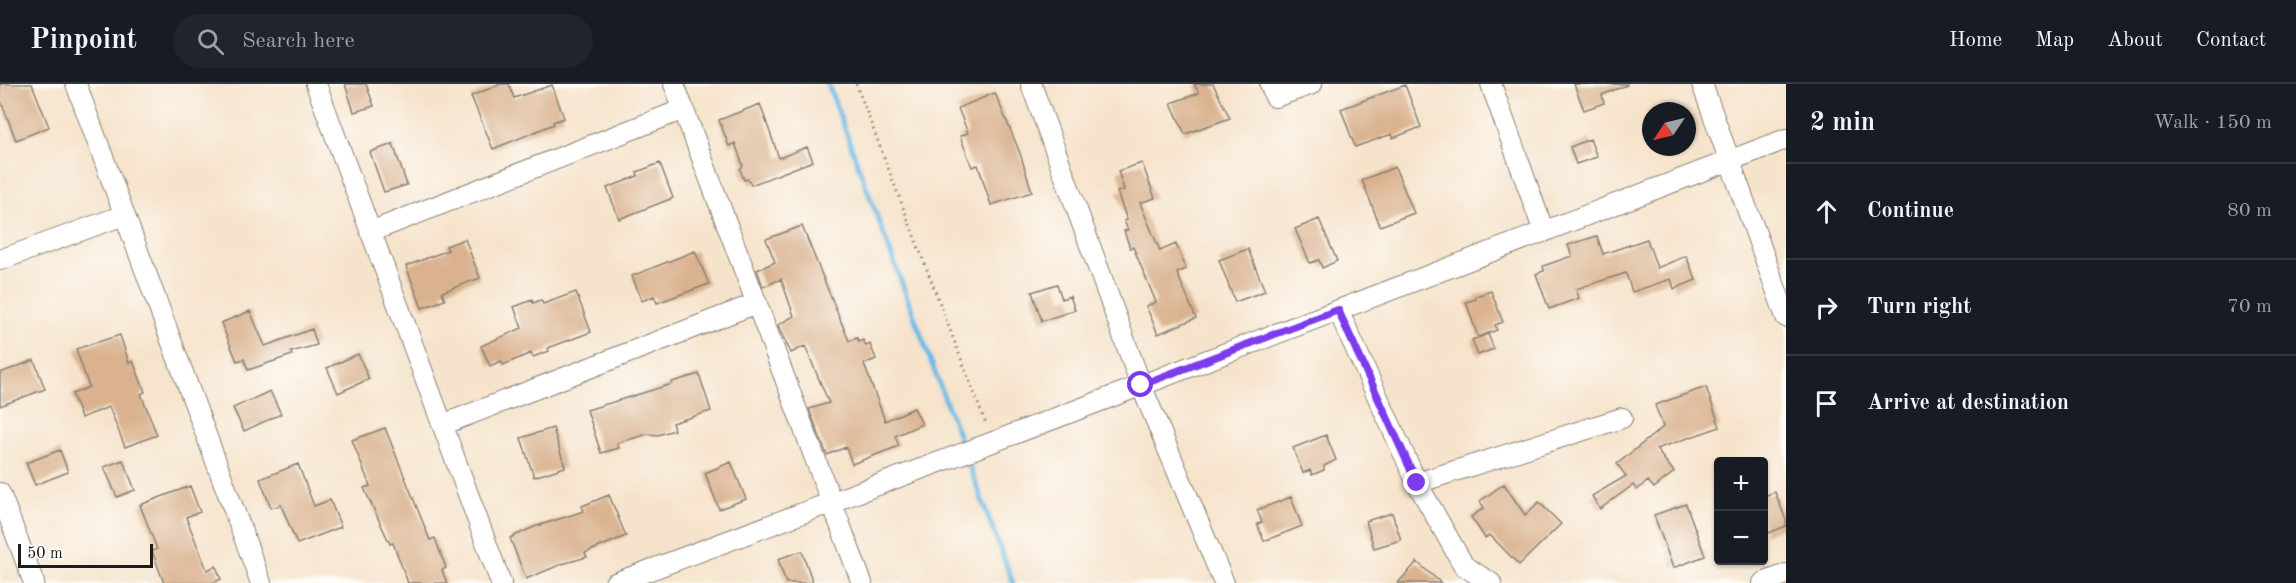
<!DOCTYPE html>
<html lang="en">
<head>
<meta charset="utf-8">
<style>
  body { margin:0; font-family:"Old Standard TT",serif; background:#20242c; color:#f1f3f6 }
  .controls { position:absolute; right:18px; bottom:18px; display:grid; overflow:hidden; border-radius:6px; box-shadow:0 2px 4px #0004 }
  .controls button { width:54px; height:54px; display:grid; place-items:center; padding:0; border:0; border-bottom:2px solid #363941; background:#171b24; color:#f1f3f6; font:30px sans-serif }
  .compass { position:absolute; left:1642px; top:18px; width:54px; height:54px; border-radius:50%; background:#171b24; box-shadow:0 2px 4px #0004; rotate:235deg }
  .scale { position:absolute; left:18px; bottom:15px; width:135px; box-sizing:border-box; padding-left:6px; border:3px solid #1c1c1c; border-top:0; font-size:16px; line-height:21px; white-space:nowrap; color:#1c1c1c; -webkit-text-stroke:4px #fdfcf7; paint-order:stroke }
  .stop { position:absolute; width:18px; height:18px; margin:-14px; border:4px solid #7c3aed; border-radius:50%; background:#fff }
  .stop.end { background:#7c3aed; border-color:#fff; box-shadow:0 2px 6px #0008 }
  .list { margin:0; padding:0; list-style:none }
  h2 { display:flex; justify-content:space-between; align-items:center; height:78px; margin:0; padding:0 24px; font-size:26px }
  h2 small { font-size:20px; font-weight:400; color:#9ea1a6 }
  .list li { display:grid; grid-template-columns:39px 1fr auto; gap:18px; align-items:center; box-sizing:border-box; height:96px; padding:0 24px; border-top:2px solid #363941 }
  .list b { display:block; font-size:22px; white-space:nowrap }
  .list em { font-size:20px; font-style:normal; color:#9ea1a6 }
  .icon { flex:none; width:33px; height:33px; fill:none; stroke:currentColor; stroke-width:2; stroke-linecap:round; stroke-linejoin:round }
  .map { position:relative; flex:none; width:1786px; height:499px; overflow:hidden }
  header { display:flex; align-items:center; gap:36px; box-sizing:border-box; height:84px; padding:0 30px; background:#171b24; border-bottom:2px solid #363941 }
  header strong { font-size:28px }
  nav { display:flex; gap:33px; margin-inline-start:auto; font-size:21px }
  .search { width:420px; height:54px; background:#20242c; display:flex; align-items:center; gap:15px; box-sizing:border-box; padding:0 21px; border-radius:33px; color:#9ea1a6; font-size:22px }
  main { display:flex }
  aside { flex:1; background:#171b24 }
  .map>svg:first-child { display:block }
</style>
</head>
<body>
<header>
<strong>Pinpoint</strong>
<div class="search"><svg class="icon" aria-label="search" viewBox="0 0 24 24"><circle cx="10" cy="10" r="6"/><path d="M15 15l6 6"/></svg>Search here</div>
<nav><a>Home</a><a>Map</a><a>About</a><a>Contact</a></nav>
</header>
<main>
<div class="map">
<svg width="1786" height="499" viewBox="0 0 1786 499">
  <rect width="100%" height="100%" fill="#fdfcf7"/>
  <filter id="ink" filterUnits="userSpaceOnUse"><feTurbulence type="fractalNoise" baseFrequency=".0167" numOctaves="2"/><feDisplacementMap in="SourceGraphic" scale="12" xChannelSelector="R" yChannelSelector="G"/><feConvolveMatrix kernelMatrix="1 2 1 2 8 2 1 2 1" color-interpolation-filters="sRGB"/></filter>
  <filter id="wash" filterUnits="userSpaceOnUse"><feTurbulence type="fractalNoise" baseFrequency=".008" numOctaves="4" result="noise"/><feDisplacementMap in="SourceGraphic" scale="24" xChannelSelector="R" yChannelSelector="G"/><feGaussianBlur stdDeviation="1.35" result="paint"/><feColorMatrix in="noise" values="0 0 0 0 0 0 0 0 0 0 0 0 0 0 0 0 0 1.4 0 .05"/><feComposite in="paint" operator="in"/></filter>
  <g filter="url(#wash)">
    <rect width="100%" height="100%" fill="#f6e3cb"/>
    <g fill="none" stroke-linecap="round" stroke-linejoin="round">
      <!-- stream -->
      <path stroke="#69b9e4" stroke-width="5" d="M 828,0 L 963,364
        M 966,373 L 1013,499"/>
    </g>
    <g id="blocks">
      <!-- building -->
      <path fill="#dab28f" d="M 0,0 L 32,0 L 49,43 L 16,56 L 0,15 Z
        M 345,0 L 366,0 L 374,22 L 354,28 Z
        M 501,0 L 509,0 L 514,14 L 552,1 L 564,34 L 553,38 L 554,40 L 493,65 L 471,12 Z
        M 1194,0 L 1213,0 L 1230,34 L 1185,50 L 1171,19 L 1199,9 Z
        M 1574,0 L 1627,0 L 1627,1 L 1602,11 L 1604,19 L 1584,26 Z
        M 1405,1 L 1421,43 L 1393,54 L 1392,50 L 1355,63 L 1341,25 Z
        M 995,9 L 1020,69 L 1032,108 L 991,121 L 978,81 L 972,83 L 960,52 L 968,49 L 958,24 Z
        M 760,20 L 779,74 L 807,63 L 813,77 L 751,101 L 748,95 L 744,96 L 740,85 L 743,82 L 735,59 L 729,62 L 719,36 Z
        M 1590,55 L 1597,73 L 1576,80 L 1570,63 Z
        M 393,60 L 407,101 L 384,108 L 370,68 Z
        M 660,79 L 673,114 L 619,135 L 607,104 L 638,92 L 637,88 Z
        M 1142,79 L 1155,114 L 1140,119 L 1160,167 L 1176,160 L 1186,185 L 1177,189 L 1196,234 L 1158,250 L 1146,222 L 1156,218 L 1133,163 L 1130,164 L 1124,147 L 1128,146 L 1124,137 L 1127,136 L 1117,108 L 1124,106 L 1118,87 Z
        M 1395,83 L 1414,129 L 1380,142 L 1362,96 Z
        M 1319,135 L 1337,177 L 1322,184 L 1319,176 L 1310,179 L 1295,145 Z
        M 802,142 L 849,257 L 857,254 L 859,258 L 863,256 L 866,262 L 870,260 L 876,275 L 864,280 L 885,337 L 914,324 L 922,340 L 895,352 L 899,362 L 852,380 L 846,363 L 827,371 L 809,325 L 829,319 L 805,262 L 791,269 L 781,249 L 778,241 L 794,232 L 781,195 L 763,203 L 757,186 L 775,178 L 766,155 Z
        M 1597,152 L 1603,170 L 1647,155 L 1657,184 L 1686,172 L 1696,196 L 1674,205 L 1671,195 L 1632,208 L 1626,189 L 1576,205 L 1579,214 L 1549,225 L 1536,190 L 1544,187 L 1543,182 L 1572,172 L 1568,161 Z
        M 465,155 L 480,194 L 442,208 L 445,216 L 422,224 L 406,182 L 448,166 L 446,162 Z
        M 1248,165 L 1265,207 L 1235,218 L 1219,176 Z
        M 695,167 L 709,200 L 657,219 L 654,212 L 642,217 L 632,192 Z
        M 1057,200 L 1062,215 L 1070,212 L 1075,226 L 1042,237 L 1032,208 Z
        M 1491,207 L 1503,238 L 1495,241 L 1497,246 L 1478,253 L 1466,218 L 1476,215 L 1476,212 Z
        M 576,208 L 591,248 L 548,264 L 549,267 L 533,273 L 531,269 L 503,281 L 501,277 L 490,282 L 481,262 L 522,244 L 514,223 L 532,216 L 533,219 L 541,216 L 543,220 Z
        M 250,227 L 265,262 L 312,245 L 317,261 L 291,268 L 292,271 L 248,286 L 244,275 L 237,277 L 221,239 Z
        M 1488,250 L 1494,265 L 1478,271 L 1472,256 Z
        M 120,251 L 129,279 L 133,277 L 145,308 L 141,310 L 157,351 L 125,363 L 109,323 L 81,334 L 72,310 L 89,303 L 76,265 Z
        M 358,270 L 369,295 L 338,309 L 327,284 Z
        M 34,276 L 45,305 L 0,322 L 0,289 Z
        M 699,290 L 711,327 L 672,339 L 674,346 L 658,351 L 648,350 L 617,359 L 619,364 L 601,369 L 587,326 L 672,300 L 672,298 Z
        M 1706,303 L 1720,343 L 1656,365 L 1674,388 L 1654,404 L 1648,397 L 1637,406 L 1633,401 L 1600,425 L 1592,412 L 1626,392 L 1617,380 L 1663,343 L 1655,321 Z
        M 270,307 L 281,330 L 244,347 L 233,324 Z
        M 385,344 L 430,456 L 435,454 L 446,484 L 442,486 L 447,499 L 408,499 L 393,459 L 390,460 L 364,404 L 370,402 L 352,356 Z
        M 553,344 L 565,383 L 534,393 L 521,354 Z
        M 1326,351 L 1336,376 L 1324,382 L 1324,386 L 1312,391 L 1310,386 L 1303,389 L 1293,364 Z
        M 60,366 L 68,388 L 35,401 L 26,379 Z
        M 123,376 L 135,406 L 117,413 L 104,383 Z
        M 731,378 L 746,415 L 719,425 L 705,389 Z
        M 298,380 L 314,422 L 330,416 L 341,443 L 297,460 L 281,421 L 271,424 L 260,395 Z
        M 1504,400 L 1525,431 L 1539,418 L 1561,440 L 1519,481 L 1490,451 L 1485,454 L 1471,433 L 1484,424 L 1480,417 Z
        M 190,402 L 200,428 L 186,433 L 207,486 L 216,482 L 221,495 L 212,499 L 164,499 L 152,467 L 157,465 L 140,421 Z
        M 1775,408 L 1786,436 L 1786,442 L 1764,451 L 1764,412 Z
        M 609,411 L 626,452 L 585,469 L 587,473 L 562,480 L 526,495 L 510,454 L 534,443 L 584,427 L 582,422 Z
        M 1291,413 L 1302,442 L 1264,457 L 1257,440 L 1262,438 L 1257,426 Z
        M 1686,420 L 1705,472 L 1673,484 L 1654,431 Z
        M 1392,429 L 1401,456 L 1374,464 L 1366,437 Z
        M 802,467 L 813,499 L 786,499 L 778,475 Z
        M 1417,478 L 1441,499 L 1398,499 Z"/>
    </g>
  </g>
  <g filter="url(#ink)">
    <use href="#blocks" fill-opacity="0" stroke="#898074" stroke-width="1.5"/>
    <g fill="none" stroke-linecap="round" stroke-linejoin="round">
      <!-- minor casing -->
      <g stroke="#898074" stroke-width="22">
        <path id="minor" d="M 76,0 L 261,499
          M 316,0 L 501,499
          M 674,0 L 862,499
          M 1031,0 L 1141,301 L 1224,499
          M 1270,0 L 1275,13 L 1312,0
          M 1491,0 L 1544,148
          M 1702,0 L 1786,233
          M 370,148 L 684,25
          M 0,176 L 124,131
          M 1338,226 L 1417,399 L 1464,482 L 1491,499
          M 442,341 L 757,219
          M 1417,399 L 1622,334
          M 0,409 L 34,499
          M 615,499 L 993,358 L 1786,55
          M 1763,499 L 1786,490"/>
      </g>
      <!-- path -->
      <path stroke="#898074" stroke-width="3" stroke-dasharray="1.5 4.5" stroke-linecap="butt" d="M 856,0 L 986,340"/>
      <!-- minor -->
      <use href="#minor" stroke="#fff" stroke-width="20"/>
    </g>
  </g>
  <g fill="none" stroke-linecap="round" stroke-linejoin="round" filter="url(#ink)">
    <!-- route -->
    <path stroke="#7c3aed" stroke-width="8" d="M 1141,301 L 1338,226 L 1417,399"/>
  </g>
</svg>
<div class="controls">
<button>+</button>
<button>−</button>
</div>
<svg class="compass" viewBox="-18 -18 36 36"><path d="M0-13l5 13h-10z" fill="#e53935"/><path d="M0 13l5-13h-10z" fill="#9ea1a6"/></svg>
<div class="scale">50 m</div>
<div class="stop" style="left:1141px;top:301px"></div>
<div class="stop end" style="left:1417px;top:399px"></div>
</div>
<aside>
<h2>2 min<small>Walk · 150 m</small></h2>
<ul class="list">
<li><svg class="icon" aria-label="ahead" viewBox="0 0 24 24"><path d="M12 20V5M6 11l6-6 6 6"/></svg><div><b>Continue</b></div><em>80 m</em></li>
<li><svg class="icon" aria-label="right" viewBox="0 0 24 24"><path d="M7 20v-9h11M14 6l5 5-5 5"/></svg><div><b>Turn right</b></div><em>70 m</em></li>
<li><svg class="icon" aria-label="arrive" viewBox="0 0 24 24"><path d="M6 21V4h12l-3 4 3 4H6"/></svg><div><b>Arrive at destination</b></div></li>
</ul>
</aside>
</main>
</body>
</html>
